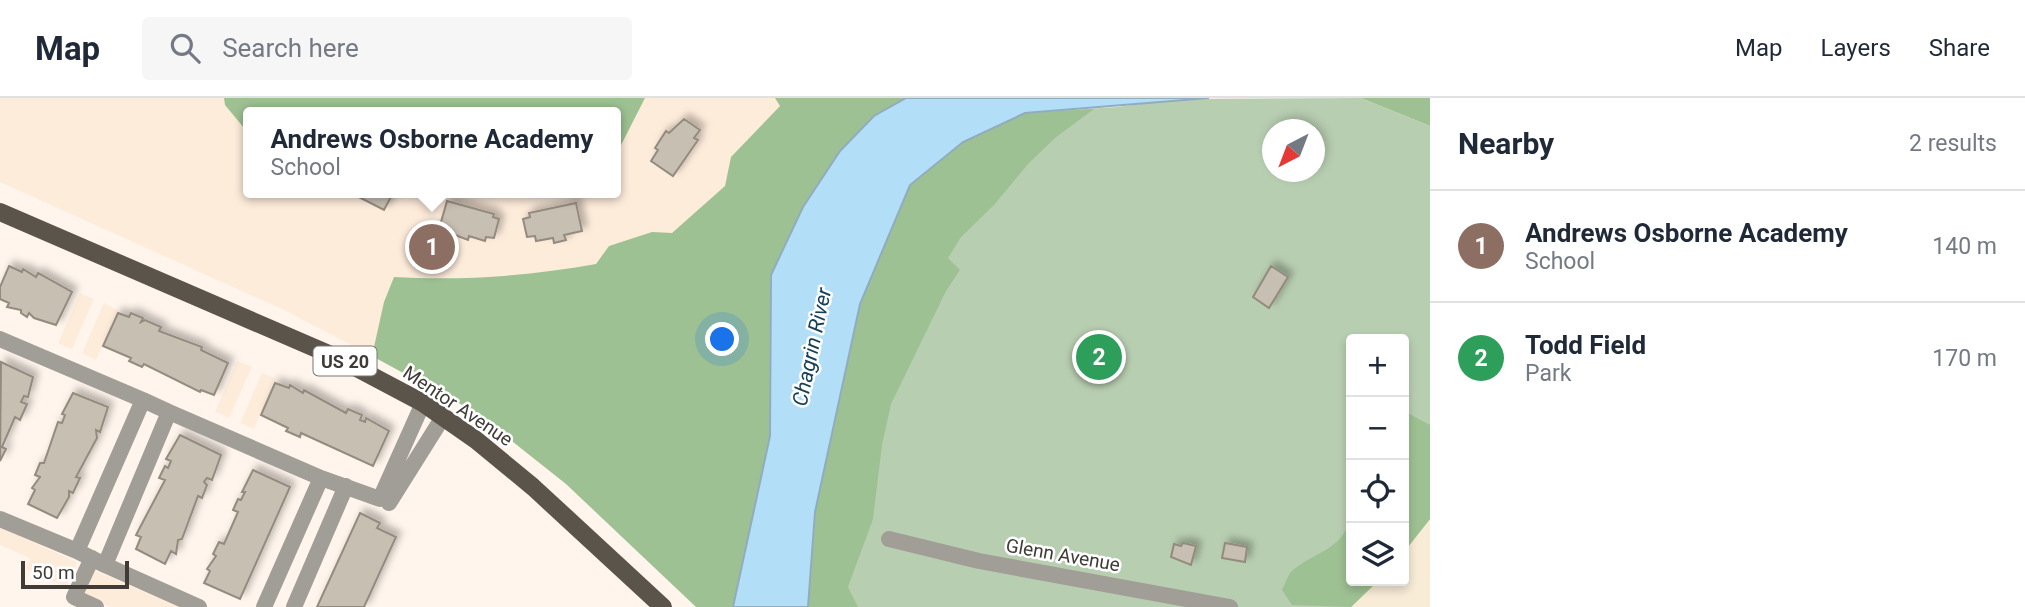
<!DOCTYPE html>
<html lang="en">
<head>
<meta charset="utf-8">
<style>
  body { margin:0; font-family:Roboto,sans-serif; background:#f6f6f7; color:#1f2937 }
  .controls { position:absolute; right:21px; bottom:21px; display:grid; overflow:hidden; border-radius:7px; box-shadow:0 4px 10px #0003 }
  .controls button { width:63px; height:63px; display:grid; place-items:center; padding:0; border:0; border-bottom:2px solid #e0e1e3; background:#fff; color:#1f2937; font:35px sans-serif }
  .compass { position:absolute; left:1262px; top:21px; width:63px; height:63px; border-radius:50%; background:#fff; box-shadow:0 4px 10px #0003; rotate:222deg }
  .scale { position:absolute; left:21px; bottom:18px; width:108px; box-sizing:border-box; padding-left:7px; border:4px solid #403b37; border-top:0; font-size:19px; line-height:24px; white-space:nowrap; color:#403b37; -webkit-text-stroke:5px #fff; paint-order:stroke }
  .you { position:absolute; left:723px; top:242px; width:24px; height:24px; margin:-18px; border:5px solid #fff; border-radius:50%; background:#1a73e8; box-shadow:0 0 0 10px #1a73e833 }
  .badge { display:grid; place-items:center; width:46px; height:46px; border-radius:50%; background:#111827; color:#fff; font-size:23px; font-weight:700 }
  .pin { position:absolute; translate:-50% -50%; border:4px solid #fff; box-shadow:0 2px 7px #0006 }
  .popup { position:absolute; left:243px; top:9px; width:378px; height:91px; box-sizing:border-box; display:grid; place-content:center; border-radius:7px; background:#fff; filter:drop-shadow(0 2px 5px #0005); font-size:23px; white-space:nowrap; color:#747a83 }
  .popup b { font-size:26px; color:#1f2937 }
  .popup::after { content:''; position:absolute; left:50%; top:100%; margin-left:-14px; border:14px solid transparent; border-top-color:#fff }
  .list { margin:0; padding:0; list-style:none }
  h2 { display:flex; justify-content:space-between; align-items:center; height:91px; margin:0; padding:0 28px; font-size:30px }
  h2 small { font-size:23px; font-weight:400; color:#747a83 }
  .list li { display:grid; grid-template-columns:46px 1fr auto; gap:21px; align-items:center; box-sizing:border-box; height:112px; padding:0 28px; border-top:2px solid #e0e1e3 }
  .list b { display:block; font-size:26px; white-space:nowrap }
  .list p { margin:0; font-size:23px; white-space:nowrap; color:#747a83 }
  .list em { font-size:23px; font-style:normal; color:#747a83 }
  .icon { flex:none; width:38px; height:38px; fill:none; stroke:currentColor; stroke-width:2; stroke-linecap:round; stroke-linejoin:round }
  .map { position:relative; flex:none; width:1430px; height:509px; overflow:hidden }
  header { display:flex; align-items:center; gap:42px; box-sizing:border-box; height:98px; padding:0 35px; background:#fff; border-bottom:2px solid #e0e1e3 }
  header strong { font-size:33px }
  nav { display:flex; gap:38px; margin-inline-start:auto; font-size:24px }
  .search { width:490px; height:63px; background:#f6f6f7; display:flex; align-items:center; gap:18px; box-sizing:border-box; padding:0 24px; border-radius:7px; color:#747a83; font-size:26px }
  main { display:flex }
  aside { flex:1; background:#fff }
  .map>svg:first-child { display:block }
</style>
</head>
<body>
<header>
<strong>Map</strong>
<div class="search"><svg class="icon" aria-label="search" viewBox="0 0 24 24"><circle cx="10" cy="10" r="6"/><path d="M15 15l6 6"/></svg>Search here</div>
<nav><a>Map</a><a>Layers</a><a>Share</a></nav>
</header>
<main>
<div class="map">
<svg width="1430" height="509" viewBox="0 0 1430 509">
  <defs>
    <filter id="shadow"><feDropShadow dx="5" dy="-5" stdDeviation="3.5" flood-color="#0004"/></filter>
  </defs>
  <rect width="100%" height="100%" fill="#fff5ec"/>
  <!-- commercial -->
  <path fill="#f8ecd7" d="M 1430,421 L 1430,509 L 1351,509 L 1378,483 L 1404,483 L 1404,454 Z"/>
  <!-- built -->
  <path fill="#feecdb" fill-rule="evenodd" d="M 0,0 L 818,0 L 566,386 L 475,314 L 372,258 L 286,213 L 0,84 ZM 248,14 L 616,14 L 616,95 L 248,95 Z
    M 80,195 L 94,201 L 72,251 L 58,245 Z
    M 104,205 L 118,212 L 96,262 L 82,255 Z
    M 237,263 L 252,269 L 229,320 L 215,314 Z
    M 262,275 L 276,281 L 254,331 L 240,325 Z
    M 0,429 L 77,464 L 66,489 L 26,471 L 30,460 L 0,447 Z
    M 94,472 L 179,509 L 110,509 L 83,497 Z"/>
  <!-- green -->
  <path fill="#b8ceb1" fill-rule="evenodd" d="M 1361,0 L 1430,28 L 1430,421 L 1404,454 L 1404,241 L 1351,241 L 1351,483 L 1378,483 L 1351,509 L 808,509 L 843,278 L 1025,15 L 1117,9 L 1180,1 ZM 1272,32 L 1314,32 L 1314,74 L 1272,74 Z"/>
  <!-- forest -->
  <path fill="#9ec193" d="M 224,0 L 645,0 L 616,57 L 616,14 L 248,14 L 248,31 L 244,30 L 225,7 Z
    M 775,0 L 906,0 L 874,18 L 771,177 L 770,338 L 733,509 L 696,509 L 566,386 L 475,314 L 372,258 L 384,204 L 394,179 C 463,183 528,178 596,166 L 609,148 L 652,134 L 672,135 L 725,88 L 731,59 L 780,8 Z
    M 1361,0 L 1430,0 L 1430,28 Z
    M 1094,11 L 1055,40 L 1028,66 L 994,107 L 961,139 L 948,160 L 960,172 L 946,193 L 891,306 L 882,347 L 873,421 L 848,489 L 858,509 L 808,509 L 815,414 L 860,206 L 910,87 L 963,44 L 1025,15 Z
    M 1404,313 L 1430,327 L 1430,421 L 1404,454 Z
    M 1351,422 L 1351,483 L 1378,483 L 1351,509 L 1292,507 L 1282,492 C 1285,486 1288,476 1293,472 C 1316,453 1338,454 1351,422 Z"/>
  <!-- water -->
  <path fill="#b2def8" stroke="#90adbe" stroke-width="2" d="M 906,0 L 1209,0 L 1025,15 L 963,44 L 910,87 L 860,206 L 815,414 L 808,509 L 733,509 L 770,338 L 771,177 L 803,109 L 840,53 L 874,18 Z"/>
  <!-- building -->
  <path fill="#c8bfb3" stroke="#948b7f" stroke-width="2" filter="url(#shadow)" d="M 684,21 L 700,32 L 694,40 L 698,42 L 673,78 L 651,63 L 658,52 L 655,50 L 666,33 L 669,35 Z
    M 351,95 L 393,95 L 384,112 Z
    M 447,103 L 494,116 L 493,119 L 499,121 L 494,140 L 486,139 L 485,143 L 469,138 L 468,142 L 439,131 Z
    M 576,105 L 582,133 L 564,137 L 566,142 L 554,145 L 553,140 L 536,143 L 535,138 L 527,139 L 523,121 L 530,119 L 529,115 Z
    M 9,168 L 22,174 L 23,171 L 36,179 L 38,175 L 72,194 L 56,227 L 34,220 L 29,215 L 27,219 L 21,215 L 21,212 L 7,209 L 9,205 L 0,201 L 0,189 Z
    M 1271,168 L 1288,179 L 1269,210 L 1253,199 Z
    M 118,215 L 129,219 L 131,215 L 143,220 L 141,224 L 145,222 L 161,229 L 159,233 L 202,249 L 201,252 L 228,265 L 214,297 L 201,292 L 200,294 L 144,266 L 142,269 L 129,263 L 131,260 L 103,248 Z
    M 1,264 L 33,279 L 28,299 L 24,298 L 21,304 L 27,306 L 20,322 L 15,319 L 2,349 L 6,351 L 0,363 Z
    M 275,285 L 289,290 L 290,287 L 303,295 L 304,292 L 346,315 L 348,311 L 362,317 L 360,322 L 365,324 L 366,320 L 389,333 L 373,368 L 301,335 L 300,339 L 286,333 L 288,330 L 261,317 Z
    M 73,295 L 108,309 L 100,334 L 96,332 L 97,340 L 76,379 L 80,380 L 73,395 L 69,393 L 69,399 L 57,420 L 28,406 L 35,392 L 32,390 L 40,379 L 35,377 L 40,365 L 44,365 L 58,324 L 62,325 L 65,317 L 62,316 Z
    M 180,337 L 221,357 L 212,382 L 207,380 L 204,384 L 207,387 L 202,400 L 198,398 L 182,441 L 178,442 L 176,456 L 171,453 L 165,466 L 136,451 L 141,439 L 136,437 L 165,382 L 159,380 L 165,368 L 168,370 L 171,363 L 166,361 Z
    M 253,372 L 290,389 L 240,501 L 204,485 L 210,473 L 207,471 L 216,458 L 213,456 L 219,444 L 224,446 L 238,414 L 233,412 L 238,401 L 241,402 L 245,394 L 242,394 Z
    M 360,415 L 380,425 L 377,430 L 396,439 L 364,509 L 317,509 Z
    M 1183,445 L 1196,448 L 1191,467 L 1171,459 L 1174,446 L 1181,448 Z
    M 1225,445 L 1247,449 L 1245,464 L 1222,460 Z"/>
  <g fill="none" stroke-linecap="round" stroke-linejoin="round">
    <!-- minor -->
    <path stroke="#a19d97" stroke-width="16" d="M 0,241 L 143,302
      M 389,405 L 443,319
      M 0,421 L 77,453
      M 889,441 L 979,463 L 1230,509
      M 92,460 L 74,499 L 96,509
      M 105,467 L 77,453 L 143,302 L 169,314
      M 199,509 L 105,467 L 169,314 L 321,380
      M 264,509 L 321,380 L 380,401 L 423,305
      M 294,509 L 346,388"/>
    <!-- major -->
    <path stroke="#5b544b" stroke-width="18" d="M 0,114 L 338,260 L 423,305 L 476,342 L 533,389 L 663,509"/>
  </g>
  <g text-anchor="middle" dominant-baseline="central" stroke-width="5" stroke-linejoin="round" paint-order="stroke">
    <!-- shield labels -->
    <rect fill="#fff" stroke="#797673" stroke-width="2" x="313.5" y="248.5" width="63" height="29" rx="5"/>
    <g font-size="18" font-weight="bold" fill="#403b37">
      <text x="345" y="263">US 20</text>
    </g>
    <!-- street labels -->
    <g font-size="19" fill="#403b37" stroke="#fff">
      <text transform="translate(458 308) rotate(34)">Mentor Avenue</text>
      <text transform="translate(1063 457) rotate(10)">Glenn Avenue</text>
    </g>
    <!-- water labels -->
    <g font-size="21" font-style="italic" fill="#164259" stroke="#fff">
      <text transform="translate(812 249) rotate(-78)">Chagrin River</text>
    </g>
  </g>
</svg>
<div class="controls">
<button>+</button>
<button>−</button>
<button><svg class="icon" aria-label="locate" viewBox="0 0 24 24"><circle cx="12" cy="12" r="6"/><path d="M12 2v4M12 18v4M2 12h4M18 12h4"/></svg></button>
<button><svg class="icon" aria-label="layers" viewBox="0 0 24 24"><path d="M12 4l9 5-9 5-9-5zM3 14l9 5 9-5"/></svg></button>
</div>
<svg class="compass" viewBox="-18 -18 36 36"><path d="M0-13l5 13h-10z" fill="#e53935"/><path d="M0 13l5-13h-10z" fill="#747a83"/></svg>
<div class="scale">50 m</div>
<div class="you"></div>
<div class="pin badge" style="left:432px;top:149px;background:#8d6e63">1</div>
<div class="popup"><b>Andrews Osborne Academy</b>School</div>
<div class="pin badge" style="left:1099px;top:259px;background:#2e9e5b">2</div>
</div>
<aside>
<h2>Nearby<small>2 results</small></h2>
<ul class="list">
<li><span class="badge" style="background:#8d6e63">1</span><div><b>Andrews Osborne Academy</b><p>School</p></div><em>140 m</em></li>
<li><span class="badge" style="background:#2e9e5b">2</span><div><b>Todd Field</b><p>Park</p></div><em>170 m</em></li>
</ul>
</aside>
</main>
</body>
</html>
